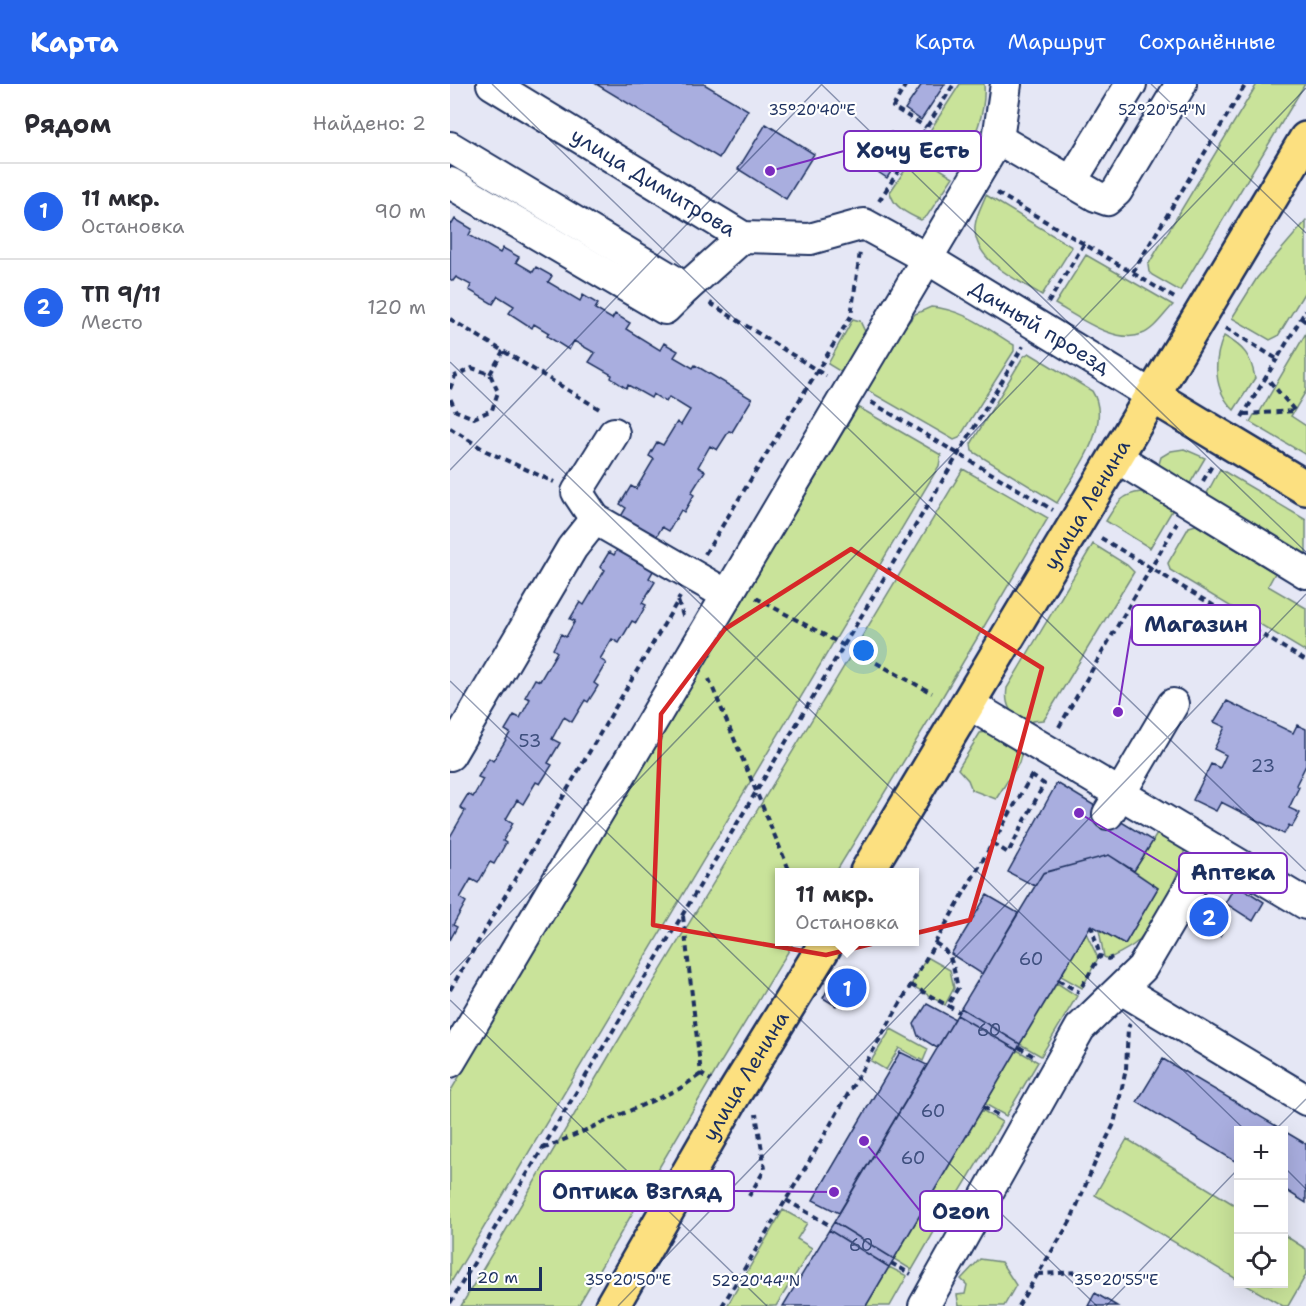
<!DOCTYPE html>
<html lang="ru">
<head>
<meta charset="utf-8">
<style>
  body { margin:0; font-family:"Shantell Sans",sans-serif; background:#f7f7f7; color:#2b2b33 }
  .controls { position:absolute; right:18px; bottom:18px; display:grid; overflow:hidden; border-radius:0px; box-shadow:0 6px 24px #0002 }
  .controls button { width:54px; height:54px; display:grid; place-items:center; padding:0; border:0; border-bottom:2px solid #e1e1e2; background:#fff; color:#2b2b33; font:30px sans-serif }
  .scale { position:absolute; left:18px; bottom:15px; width:74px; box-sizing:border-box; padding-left:6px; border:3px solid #1b2f5e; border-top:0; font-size:16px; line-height:21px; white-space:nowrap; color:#1b2f5e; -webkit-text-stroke:4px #fff; paint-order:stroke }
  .you { position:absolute; left:414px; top:567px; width:21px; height:21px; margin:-15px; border:4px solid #fff; border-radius:50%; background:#1a73e8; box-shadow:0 0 0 9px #1a73e833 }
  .badge { display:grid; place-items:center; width:39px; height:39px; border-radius:50%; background:#2563eb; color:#fff; font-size:20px; font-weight:700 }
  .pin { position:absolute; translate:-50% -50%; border:3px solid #fff; box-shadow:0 2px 6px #0006 }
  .popup { position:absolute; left:325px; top:784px; width:144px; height:78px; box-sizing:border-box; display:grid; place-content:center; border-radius:0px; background:#fff; filter:drop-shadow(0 2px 4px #0005); font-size:20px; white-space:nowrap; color:#7c7c81 }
  .popup b { font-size:22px; color:#2b2b33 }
  .popup::after { content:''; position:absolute; left:50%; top:100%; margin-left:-12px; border:12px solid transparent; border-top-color:#fff }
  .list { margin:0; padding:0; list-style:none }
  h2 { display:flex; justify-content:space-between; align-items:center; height:78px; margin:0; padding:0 24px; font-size:26px }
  h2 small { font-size:20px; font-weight:400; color:#7c7c81 }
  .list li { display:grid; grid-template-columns:39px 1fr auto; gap:18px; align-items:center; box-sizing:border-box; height:96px; padding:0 24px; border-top:2px solid #e1e1e2 }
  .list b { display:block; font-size:22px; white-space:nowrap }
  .list p { margin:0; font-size:20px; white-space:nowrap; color:#7c7c81 }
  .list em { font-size:20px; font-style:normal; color:#7c7c81 }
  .icon { flex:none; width:33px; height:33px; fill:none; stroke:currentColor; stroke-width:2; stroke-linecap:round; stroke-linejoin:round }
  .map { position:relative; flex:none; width:856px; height:1222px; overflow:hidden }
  header { display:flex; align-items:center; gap:36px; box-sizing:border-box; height:84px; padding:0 30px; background:#2563eb; color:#fff }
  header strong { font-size:28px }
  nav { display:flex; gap:33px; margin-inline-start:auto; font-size:21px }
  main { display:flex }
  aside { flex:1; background:#fff }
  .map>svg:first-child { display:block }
</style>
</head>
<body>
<header>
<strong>Карта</strong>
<nav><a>Карта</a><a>Маршрут</a><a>Сохранённые</a></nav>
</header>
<main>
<aside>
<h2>Рядом<small>Найдено: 2</small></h2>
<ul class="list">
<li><span class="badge">1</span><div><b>11 мкр.</b><p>Остановка</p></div><em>90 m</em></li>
<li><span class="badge">2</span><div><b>ТП 9/11</b><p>Место</p></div><em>120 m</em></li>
</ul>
</aside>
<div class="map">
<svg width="856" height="1222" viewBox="0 0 856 1222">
  <rect width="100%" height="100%" fill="#e5e7f5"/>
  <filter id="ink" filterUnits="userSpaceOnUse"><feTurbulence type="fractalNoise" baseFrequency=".0167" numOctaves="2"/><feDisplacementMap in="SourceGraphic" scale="12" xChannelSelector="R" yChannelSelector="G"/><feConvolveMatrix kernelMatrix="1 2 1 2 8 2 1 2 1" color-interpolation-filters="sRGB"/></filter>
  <g filter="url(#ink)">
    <!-- green -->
    <path fill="#c9e39a" stroke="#72897c" stroke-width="1.5" d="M 510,0 L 534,0 C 536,30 525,53 511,79 L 474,56 Z
      M 807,0 L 855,0 L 730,207 L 702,191 L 699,188 L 698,181 Z
      M 466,70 L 503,93 L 477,132 L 471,136 C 458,130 443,123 440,108 Z
      M 536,111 L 622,163 L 592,211 C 567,195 523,178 525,142 C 526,131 532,121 536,111 Z
      M 856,137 L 856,206 L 828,252 L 820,256 L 782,234 L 807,194 Z
      M 636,171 L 723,221 C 714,230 704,246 692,250 C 666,261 627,232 605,220 Z
      M 481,223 C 513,225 538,245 564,261 L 564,267 L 509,354 L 504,356 L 417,306 L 450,249 L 465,230 Z
      M 403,235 L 410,237 L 417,252 L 396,291 L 378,280 Z
      M 856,249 L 856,307 L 841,332 L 856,342 L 856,371 L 800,338 L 804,331 L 808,331 Z
      M 774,252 C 794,263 801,272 805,294 L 784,326 C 763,306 763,276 774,252 Z
      M 579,269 L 642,307 C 664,341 624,390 607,419 L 522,367 L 521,360 L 573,273 Z
      M 408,323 L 491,371 L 489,382 L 0,1200 L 0,1008 Z
      M 734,365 L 755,374 L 738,403 L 713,386 L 709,380 L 711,373 L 721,367 Z
      M 513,385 L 598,434 L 480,634 L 386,788 L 330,788 L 330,858 L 344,858 L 268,983 L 128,1222 L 11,1222 L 159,972 Z
      M 770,385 L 856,436 L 856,473 L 755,413 Z
      M 691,408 L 723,425 L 700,464 L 656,437 C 666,421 671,410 691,408 Z
      M 746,441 L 825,489 L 818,502 L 856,524 L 856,568 L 720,486 L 718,479 L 739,443 Z
      M 643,460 L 677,481 L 684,488 L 594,636 L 582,637 L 578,642 C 563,630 554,625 557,604 Z
      M 550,646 L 572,668 L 569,679 L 546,715 L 522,706 L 518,696 L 508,685 L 530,649 Z
      M 710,745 C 719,750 731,755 734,766 C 736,782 698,846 687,858 C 679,865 668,870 658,875 L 654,873 L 649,846 L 675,860 L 708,804 L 684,787 Z
      M 636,849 L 648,874 L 632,904 L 611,892 Z
      M 477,873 L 500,886 L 504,904 L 495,921 L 461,901 Z
      M 607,899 L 627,912 L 591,972 L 570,960 Z
      M 441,945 L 478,965 L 473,977 L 449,964 L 436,986 L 421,977 Z
      M 567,966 L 588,978 L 556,1032 L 535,1020 Z
      M 532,1026 L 552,1038 L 494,1134 L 476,1121 Z
      M 677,1055 L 788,1123 L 788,1196 L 645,1111 Z
      M 333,1126 L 357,1139 L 347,1155 L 362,1164 L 326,1222 L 277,1222 Z
      M 470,1131 L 488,1141 L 462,1186 L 444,1175 Z
      M 834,1151 L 856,1165 L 856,1191 L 838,1222 L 833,1222 L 794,1200 L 834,1200 Z
      M 530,1175 L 551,1178 L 566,1201 L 554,1222 L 509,1222 L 507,1211 L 515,1210 L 517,1201 L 511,1195 Z
      M 439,1183 L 457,1192 L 440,1222 L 416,1222 Z"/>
    <!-- building -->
    <path fill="#a9aedf" stroke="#1b2f5e" stroke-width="1.5" d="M 146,0 L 254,0 L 298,26 L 269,74 Z
      M 472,0 L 495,0 L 471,36 L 455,25 Z
      M 316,40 L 364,70 L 336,115 L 288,85 Z
      M 441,48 L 459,60 L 437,94 L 419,82 Z
      M 5,135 L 22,145 L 19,151 L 50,169 L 53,164 L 69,173 L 66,178 L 83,188 L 86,183 L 102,192 L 98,198 L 130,217 L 133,211 L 148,220 L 145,225 L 162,235 L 165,230 L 180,239 L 176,245 L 210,266 L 214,259 L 228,267 L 224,273 L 243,284 L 245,281 L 302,315 L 282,348 L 279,347 L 267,366 L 260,362 L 248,383 L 255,387 L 241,409 L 244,411 L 234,428 L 231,426 L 219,447 L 212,443 L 204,457 L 170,434 L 176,424 L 170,420 L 181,402 L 186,405 L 204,375 L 199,372 L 207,358 L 213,361 L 227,338 L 231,341 L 240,326 L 219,313 L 216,318 L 203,310 L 201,314 L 178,301 L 176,304 L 161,294 L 162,291 L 139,278 L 145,269 L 124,257 L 119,266 L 97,252 L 99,249 L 84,240 L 82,244 L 59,229 L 64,222 L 48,212 L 43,220 L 19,206 L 21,201 L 6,193 L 3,197 L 0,195 L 0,139 L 2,140 Z
      M 170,460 L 206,482 L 199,494 L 205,498 L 192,519 L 196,521 L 186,539 L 182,537 L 169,559 L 162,555 L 150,575 L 156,579 L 144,599 L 148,602 L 138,618 L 135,616 L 122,638 L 114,633 L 102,655 L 110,659 L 98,679 L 102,681 L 90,700 L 86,698 L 73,720 L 67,716 L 56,735 L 63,739 L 53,757 L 56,759 L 44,780 L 40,778 L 28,799 L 21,795 L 10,814 L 16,818 L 3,841 L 7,843 L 0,856 L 0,753 L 15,727 L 10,723 L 18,710 L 23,713 L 33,695 L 28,693 L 39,674 L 43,677 L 60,649 L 55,646 L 64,631 L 70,634 L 80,615 L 75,613 L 85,595 L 90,597 L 107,568 L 103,565 L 111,550 L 116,553 L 125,537 L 120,535 L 130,518 L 134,521 L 155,486 L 150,483 L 159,468 L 164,471 Z
      M 777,617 L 843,649 L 847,641 L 856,645 L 856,681 L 846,701 L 849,703 L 839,724 L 850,729 L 842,743 L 839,741 L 834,750 L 771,718 L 766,727 L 743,716 L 761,680 L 770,684 L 776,671 L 764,665 L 775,643 L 764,638 Z
      M 607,699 L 703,757 L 684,787 L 659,771 L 593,789 L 585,802 L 558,788 Z
      M 659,771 L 708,804 L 675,860 L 641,841 L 570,960 L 511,924 L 593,789 Z
      M 786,800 L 814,818 L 803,837 L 775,819 Z
      M 537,811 L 568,829 L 532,890 L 501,870 Z
      M 749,814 L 781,832 L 770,852 L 738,834 Z
      M 391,883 L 406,889 L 386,922 L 373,914 L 379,903 L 384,906 L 388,899 L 383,896 Z
      M 477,920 L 505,935 L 487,964 L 468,952 L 464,940 Z
      M 511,924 L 570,960 L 567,966 L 507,931 Z
      M 507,931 L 567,966 L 444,1175 L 384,1138 Z
      M 450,968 L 477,981 L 389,1129 L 363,1116 Z
      M 713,975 L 833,1046 L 788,1046 L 788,1079 L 687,1018 Z
      M 834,1047 L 856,1060 L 856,1119 L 834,1105 Z
      M 384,1138 L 444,1175 L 439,1183 L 379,1146 Z
      M 379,1146 L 439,1183 L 416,1222 L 333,1222 Z
      M 645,1209 L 667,1222 L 638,1222 Z"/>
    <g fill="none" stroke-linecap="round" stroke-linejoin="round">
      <!-- minor casing -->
      <g stroke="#1b2f5e" stroke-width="34">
        <g id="minor">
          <path id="s1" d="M 42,0 L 293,153 L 360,155 L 414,140 L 476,174 L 703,312"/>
          <path d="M 548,55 L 646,112 L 657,116 L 667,107 L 731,0"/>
          <path d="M 0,63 L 236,204 L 293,153"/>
          <path d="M 621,98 L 681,0"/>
          <path d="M 0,99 L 215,225 L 236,204"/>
          <path d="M 164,349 L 127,408 L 145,435 L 277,511"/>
          <path d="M 666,373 L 856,489"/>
          <path d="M 517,619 L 856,820"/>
          <path d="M 0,671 L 122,464 L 145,435"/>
          <path d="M 658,730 L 723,620"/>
          <path d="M 671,905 L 856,1016"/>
          <path d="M 0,978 L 548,55 L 556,0"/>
          <path d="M 474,1222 L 630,944 L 692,884 L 762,765"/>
        </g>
      </g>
      <!-- major casing -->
      <g stroke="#1b2f5e" stroke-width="38">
        <g id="major">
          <path d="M 703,312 L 856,404"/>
          <path id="s2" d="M 417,788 L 856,55"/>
          <path id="s3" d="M 162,1222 L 284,1010 L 377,858"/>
        </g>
      </g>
      <!-- path -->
      <path stroke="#1b2f5e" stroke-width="4" stroke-dasharray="6 4.5" stroke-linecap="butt" d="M 456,0 L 443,23 L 476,43
        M 502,82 L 466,60 L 504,0
        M 547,109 L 634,160
        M 429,117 L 466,60
        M 683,188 L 796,0
        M 260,219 L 376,292
        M 598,219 L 634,160 L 728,216
        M 851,234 L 856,238
        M 0,235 L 151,326
        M 776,244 L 827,275 L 856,226
        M 40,290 L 53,267
        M 0,305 L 5,292 L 22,284 L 40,290 L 48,308 L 42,326 L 24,334 L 6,327 L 0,314
        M 421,318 L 603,426
        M 794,330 L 845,327 L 816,293
        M 792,333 L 827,275
        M 0,344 L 36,367 L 104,398
        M 753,397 L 763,380
        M 651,454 L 856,577
        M 255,470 L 401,232 L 410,168
        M 306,514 L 482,609
        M 228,517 L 233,532
        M 259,595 L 340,788
        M 609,643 L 727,439
        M 543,759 L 558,769 L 594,700 L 582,692
        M 233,832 L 251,990 L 261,996
        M 641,841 L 650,872
        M 485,859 C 504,870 503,884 508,904 L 497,922
        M 608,896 L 629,908
        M 461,901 L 509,928
        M 632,902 L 650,872 L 658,875 L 663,873
        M 0,906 L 230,513
        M 569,963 L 583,972
        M 533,1023 L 551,1033
        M 93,1065 L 229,1005 L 251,990
        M 299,1112 L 315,1085 L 306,1030
        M 336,1116 L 381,1142
        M 472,1127 L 491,1138
        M 441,1179 L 461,1190
        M 588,1190 L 628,1188 L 639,1191
        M 0,1219 L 573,262
        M 272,1222 L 360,1076 L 583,689
        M 568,1222 L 620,1138 L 647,1074 L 664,1040 L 676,985 L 678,944 L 680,940"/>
      <!-- minor -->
      <use href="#minor" stroke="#fff" stroke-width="30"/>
      <!-- major -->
      <use href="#major" stroke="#fce080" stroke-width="33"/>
    </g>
  </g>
  <!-- marked area -->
  <path fill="none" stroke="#d62828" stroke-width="4.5" stroke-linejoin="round" d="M 401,465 L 592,584 L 558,709 L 520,836 L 376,871 L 203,841 L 211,630 L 275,545 Z"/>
  <!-- ticks -->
  <path fill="none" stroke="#1b2f5e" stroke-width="1.5" stroke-opacity="0.45" d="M 42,0 L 856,787M 371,0 L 856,468M 701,0 L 856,149M 0,278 L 795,1046M 0,386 L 372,0M 0,597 L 647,1222M 0,891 L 856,4M 0,916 L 317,1222M 825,1046 L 856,1015M 834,1083 L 856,1105M 168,1222 L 856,510M 656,1222 L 788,1085"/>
  <g text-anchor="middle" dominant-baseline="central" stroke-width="4.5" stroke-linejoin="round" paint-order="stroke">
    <!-- number labels -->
    <g font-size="18" fill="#3e4f7e">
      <text x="80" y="657">53</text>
      <text x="813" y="682">23</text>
      <text x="581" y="875">60</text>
      <text x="539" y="946">60</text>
      <text x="483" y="1027">60</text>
      <text x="463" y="1074">60</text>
      <text x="411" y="1161">60</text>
    </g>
    <!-- street labels -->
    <g font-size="21" fill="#1b2f5e" stroke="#fff">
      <text stroke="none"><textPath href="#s1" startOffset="189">улица Димитрова</textPath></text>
      <text stroke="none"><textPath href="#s1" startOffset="621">Дачный проезд</textPath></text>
      <text stroke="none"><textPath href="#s2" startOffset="428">улица Ленина</textPath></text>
      <text stroke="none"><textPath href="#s3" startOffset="266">улица Ленина</textPath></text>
    </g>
  </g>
  <g font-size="15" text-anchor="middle" fill="#1b2f5e" stroke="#fff" stroke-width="4.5" stroke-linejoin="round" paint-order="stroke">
    <text x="712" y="31">52°20'54"N</text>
    <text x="362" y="31">35°20'40"E</text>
    <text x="178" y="1201">35°20'50"E</text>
    <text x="666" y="1201">35°20'55"E</text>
    <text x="306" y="1202">52°20'44"N</text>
  </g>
  <!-- callouts -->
  <path fill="none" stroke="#7b2cbf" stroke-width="2" d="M320 87L394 67M668 628L682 541M629 729L729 789M384 1108L284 1107M414 1057L470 1127"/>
  <g fill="#7b2cbf" stroke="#fff" stroke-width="2">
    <circle cx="320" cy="87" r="6"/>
    <circle cx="668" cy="628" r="6"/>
    <circle cx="629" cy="729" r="6"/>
    <circle cx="384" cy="1108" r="6"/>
    <circle cx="414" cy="1057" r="6"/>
  </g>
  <g fill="#fff" stroke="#7b2cbf" stroke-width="2">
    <rect x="394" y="47" width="137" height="40" rx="6"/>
    <rect x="682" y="521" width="128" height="40" rx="6"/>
    <rect x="729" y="769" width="108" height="40" rx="6"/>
    <rect x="90" y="1087" width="194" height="40" rx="6"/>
    <rect x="470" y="1107" width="82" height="40" rx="6"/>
  </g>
  <g font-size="22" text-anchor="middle" font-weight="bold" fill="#1b2f5e">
    <text x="463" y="74">Хочу Есть</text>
    <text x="746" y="548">Магазин</text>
    <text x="783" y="796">Аптека</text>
    <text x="187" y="1115">Оптика Взгляд</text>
    <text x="511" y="1135">Ozon</text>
  </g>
</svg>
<div class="controls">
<button>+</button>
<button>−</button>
<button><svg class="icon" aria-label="locate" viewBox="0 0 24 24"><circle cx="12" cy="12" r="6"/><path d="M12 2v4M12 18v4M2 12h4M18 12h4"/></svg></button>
</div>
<div class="scale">20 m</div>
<div class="you"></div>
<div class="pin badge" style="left:397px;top:904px">1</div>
<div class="popup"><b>11 мкр.</b>Остановка</div>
<div class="pin badge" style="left:759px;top:833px">2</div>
</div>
</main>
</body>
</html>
